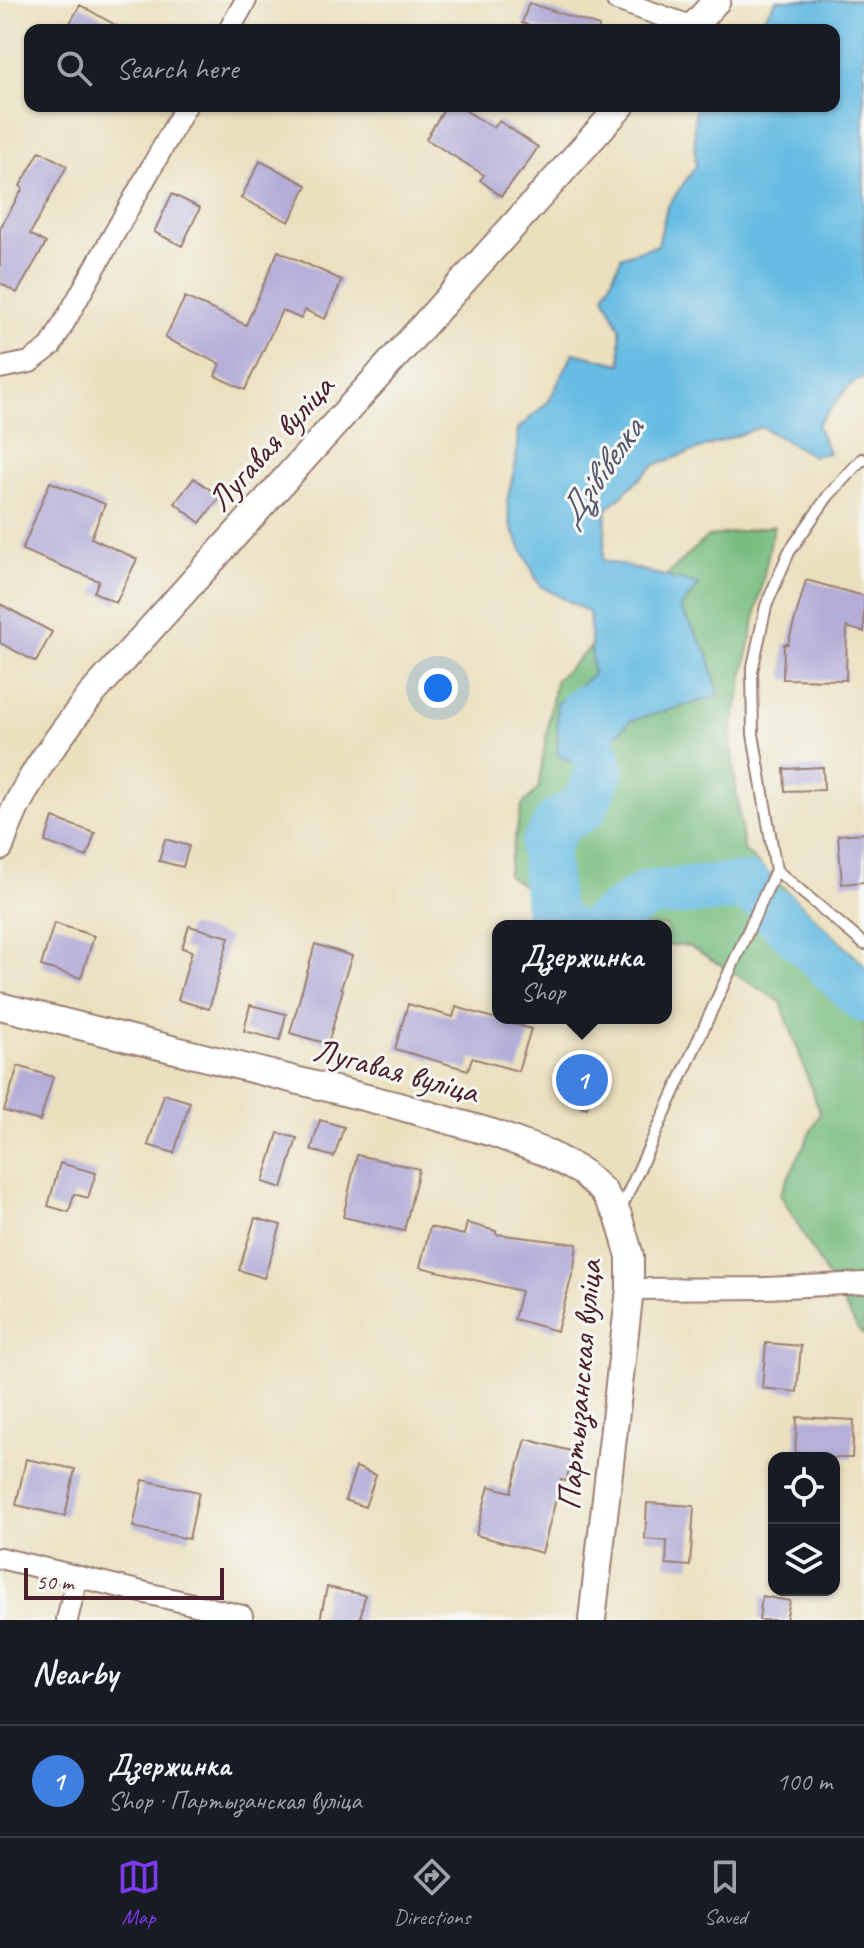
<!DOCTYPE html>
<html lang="en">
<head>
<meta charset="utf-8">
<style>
  body { margin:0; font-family:Caveat,sans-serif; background:#20242c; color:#f1f3f6 }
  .controls { position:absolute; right:24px; bottom:24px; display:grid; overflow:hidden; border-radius:16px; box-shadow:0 2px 6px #0004 }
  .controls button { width:72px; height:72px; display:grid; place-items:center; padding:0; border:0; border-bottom:2px solid #363941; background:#171b24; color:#f1f3f6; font:40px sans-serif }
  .scale { position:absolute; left:24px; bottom:20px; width:200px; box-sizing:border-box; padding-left:8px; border:4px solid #4a1f2b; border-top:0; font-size:22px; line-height:28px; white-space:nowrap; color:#4a1f2b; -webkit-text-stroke:6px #f6f6f2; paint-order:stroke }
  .you { position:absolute; left:438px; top:688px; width:28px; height:28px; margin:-20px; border:6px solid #fff; border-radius:50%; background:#1a73e8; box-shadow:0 0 0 12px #1a73e833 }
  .badge { display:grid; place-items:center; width:52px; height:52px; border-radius:50%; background:#7c3aed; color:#fff; font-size:26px; font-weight:700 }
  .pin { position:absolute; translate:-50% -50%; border:4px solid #fff; box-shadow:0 2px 8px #0006 }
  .popup { position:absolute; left:492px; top:920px; width:180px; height:104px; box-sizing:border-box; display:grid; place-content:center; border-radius:16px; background:#171b24; filter:drop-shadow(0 2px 6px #0005); font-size:26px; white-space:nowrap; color:#9ea1a6 }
  .popup b { font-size:30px; color:#f1f3f6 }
  .popup::after { content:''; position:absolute; left:50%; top:100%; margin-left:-16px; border:16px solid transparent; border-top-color:#171b24 }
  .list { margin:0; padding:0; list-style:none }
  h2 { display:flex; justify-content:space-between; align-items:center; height:104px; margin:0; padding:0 32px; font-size:34px }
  h2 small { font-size:26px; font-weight:400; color:#9ea1a6 }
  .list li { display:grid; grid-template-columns:52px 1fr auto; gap:24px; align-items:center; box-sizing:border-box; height:112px; padding:0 32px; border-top:2px solid #363941 }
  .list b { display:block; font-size:30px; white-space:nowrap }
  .list p { margin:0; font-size:26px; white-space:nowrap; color:#9ea1a6 }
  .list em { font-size:26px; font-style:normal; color:#9ea1a6 }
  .icon { flex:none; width:44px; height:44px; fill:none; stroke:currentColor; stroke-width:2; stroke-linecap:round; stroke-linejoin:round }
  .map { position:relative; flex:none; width:864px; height:1620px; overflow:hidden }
  .search { position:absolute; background:#171b24; box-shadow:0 2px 6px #0004; left:24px; right:24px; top:24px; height:88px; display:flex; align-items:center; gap:20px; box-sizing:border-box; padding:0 28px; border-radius:16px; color:#9ea1a6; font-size:30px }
  .sheet { height:216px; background:#171b24 }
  nav { display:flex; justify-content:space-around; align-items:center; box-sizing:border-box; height:112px; border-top:2px solid #363941; background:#171b24; font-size:22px; color:#9ea1a6 }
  nav a { display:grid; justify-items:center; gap:4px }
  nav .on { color:#7c3aed }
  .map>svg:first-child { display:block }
</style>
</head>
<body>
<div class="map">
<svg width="864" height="1620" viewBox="0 0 864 1620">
  <rect width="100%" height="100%" fill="#f6f6f2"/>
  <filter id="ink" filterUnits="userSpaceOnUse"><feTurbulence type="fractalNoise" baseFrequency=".0125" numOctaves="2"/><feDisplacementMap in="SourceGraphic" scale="16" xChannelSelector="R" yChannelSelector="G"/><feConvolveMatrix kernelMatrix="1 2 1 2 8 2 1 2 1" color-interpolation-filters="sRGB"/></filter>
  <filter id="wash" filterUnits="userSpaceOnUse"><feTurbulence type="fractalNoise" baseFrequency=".006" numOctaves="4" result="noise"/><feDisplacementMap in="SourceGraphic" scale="32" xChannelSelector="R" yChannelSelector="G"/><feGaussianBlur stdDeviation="1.8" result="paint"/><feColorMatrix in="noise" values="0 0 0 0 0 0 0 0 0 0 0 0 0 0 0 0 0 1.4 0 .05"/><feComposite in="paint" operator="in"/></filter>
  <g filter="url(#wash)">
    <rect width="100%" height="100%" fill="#ebe0be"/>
    <!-- forest -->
    <path fill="#79be81" stroke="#626e56" stroke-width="2" d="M 774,526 L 730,740 L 744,850 L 864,965 L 864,1335 L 859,1331 L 780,1194 L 820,1113 L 781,1002 L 689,946 L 666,945 L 666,926 L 587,926 L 507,875 L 522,805 L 538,789 L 555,681 L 707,537 Z"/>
    <!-- water -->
    <path fill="#66bce3" stroke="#586e87" stroke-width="2" d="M 777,0 L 864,0 L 864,377 L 850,385 L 817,425 L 829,453 L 813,456 L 761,427 L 654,465 L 607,509 L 603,560 L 699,585 L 680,608 L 707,652 L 719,696 L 630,721 L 612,739 L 600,770 L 558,756 L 557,704 L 593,674 L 589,612 L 540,586 L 511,527 L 507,501 L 516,461 L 518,429 L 549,401 L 573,353 L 621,364 L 620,328 L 604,296 L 622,256 L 658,245 L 667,207 L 696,166 L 694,124 L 696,106 L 834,106 L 834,30 L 754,30 Z"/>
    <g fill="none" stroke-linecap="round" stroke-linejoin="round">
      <!-- river -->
      <path stroke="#66bce3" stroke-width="48" d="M 775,913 L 864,999
        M 562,926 L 549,911 L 544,847 L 558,822 L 584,807 L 600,770 L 583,711 L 584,709
        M 600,926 L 647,894 L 748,886 L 756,894"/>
    </g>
    <g id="blocks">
      <!-- building -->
      <path fill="#b4add8" d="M 529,3 L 599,26 L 599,30 L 543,30 L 522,23 Z
        M 80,5 L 124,30 L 66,30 Z
        M 446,106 L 458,106 L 494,128 L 499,121 L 538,147 L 524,168 L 501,196 L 480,180 L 484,175 L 426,139 Z
        M 40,151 L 67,166 L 30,234 L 46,243 L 17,293 L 0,283 L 0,228 L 23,188 L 20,186 Z
        M 260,161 L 307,185 L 289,222 L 241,198 Z
        M 172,194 L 200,208 L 182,246 L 154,232 Z
        M 278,251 L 342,280 L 325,319 L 305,310 L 301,319 L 282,310 L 245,390 L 215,376 L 220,364 L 165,338 L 185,297 L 246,325 Z
        M 194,478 L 220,497 L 200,523 L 175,503 Z
        M 50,482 L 105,504 L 91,538 L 137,559 L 116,603 L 94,592 L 99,581 L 22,550 Z
        M 806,580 L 864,596 L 864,632 L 847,627 L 846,680 L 783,679 L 784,644 L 788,644 Z
        M 0,604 L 52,632 L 36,662 L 0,643 Z
        M 823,767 L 824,790 L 785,791 L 784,769 Z
        M 53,818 L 95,833 L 87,857 L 45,842 Z
        M 864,833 L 864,882 L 842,884 L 838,835 Z
        M 165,839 L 189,846 L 183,867 L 159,861 Z
        M 54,923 L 94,936 L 81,978 L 41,966 Z
        M 189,926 L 229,937 L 209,1009 L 178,1000 L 192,951 L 182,948 Z
        M 315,944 L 352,956 L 341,988 L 343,989 L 328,1044 L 290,1033 Z
        M 408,1004 L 453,1017 L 456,1007 L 531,1029 L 518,1071 L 472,1058 L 468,1070 L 395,1049 Z
        M 250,1005 L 286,1014 L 280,1040 L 244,1031 Z
        M 578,1050 L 602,1058 L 587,1108 L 563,1101 Z
        M 18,1066 L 53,1077 L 40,1121 L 4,1111 Z
        M 164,1094 L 190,1102 L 174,1153 L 148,1145 Z
        M 320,1120 L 344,1127 L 334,1157 L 311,1150 Z
        M 278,1133 L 297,1138 L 282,1188 L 263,1182 Z
        M 357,1155 L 419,1169 L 404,1231 L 343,1217 Z
        M 60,1163 L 96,1173 L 88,1198 L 74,1194 L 69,1212 L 48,1206 Z
        M 255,1218 L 281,1225 L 264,1278 L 239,1270 Z
        M 467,1223 L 496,1231 L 496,1234 L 577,1244 L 574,1268 L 557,1331 L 514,1319 L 521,1291 L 420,1267 L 430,1227 L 464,1235 Z
        M 766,1343 L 801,1346 L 797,1392 L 762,1388 Z
        M 797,1417 L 854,1420 L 852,1458 L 795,1458 Z
        M 526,1439 L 574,1452 L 566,1481 L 561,1480 L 542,1553 L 476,1535 L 489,1486 L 511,1492 Z
        M 26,1459 L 75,1469 L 65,1516 L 16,1505 Z
        M 356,1467 L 376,1475 L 365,1507 L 345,1500 Z
        M 143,1480 L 199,1492 L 189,1539 L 133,1527 Z
        M 647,1503 L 694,1506 L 690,1566 L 666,1564 L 667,1541 L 645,1539 Z
        M 327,1587 L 365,1595 L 360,1620 L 320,1620 Z
        M 762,1596 L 790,1601 L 786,1620 L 759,1620 Z"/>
    </g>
  </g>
  <g filter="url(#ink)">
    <use href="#blocks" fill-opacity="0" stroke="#9a8074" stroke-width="2"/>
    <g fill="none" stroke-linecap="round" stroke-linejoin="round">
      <!-- service casing -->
      <g stroke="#9a8074" stroke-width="14">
        <path id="service" d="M 776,870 L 864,944
          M 619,1213 L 776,870 L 753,734 L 752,671 L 766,606 L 789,552 L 828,496 L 862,459 L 864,460"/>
      </g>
      <!-- minor casing -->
      <g stroke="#9a8074" stroke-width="24">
        <path id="minor" d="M 617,0 L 693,27
          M 229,30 L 246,0
          M 0,368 L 30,362 L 51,346 L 186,106
          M 630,1289 L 767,1288 L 864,1283
          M 0,1558 L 242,1616
          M 67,1620 L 77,1578"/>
      </g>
      <!-- tertiary casing -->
      <g stroke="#9a8074" stroke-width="30">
        <path id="tertiary" d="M 690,30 L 717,0
          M 0,847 C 18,789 55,742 91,695 L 621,106
          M 0,1006 L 395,1105 L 493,1133 L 547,1153 L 582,1172 L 603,1191 L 618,1215 L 630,1256 L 630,1289 L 592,1620"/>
      </g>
      <!-- service -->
      <use href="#service" stroke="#fff" stroke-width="10"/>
      <!-- minor -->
      <use href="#minor" stroke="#fff" stroke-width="20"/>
      <!-- tertiary -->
      <use href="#tertiary" stroke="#fff" stroke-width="26"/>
    </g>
  </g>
  <g text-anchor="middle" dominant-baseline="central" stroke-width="6" stroke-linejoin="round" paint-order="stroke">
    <!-- street labels -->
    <g font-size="34" fill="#4a1f2b" stroke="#f6f6f2">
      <text transform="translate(270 443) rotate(-48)">Лугавая вуліца</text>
      <text transform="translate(396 1070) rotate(15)">Лугавая вуліца</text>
      <text transform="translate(579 1385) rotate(-85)">Партызанская вуліца</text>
    </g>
    <!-- water labels -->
    <g font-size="36" font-style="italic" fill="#54566b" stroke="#f6f6f2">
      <text transform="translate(600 472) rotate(-55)">Дзівівелка</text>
    </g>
  </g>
</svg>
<div class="controls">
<button><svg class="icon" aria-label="locate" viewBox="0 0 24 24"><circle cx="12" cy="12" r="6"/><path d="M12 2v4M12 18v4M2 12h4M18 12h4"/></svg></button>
<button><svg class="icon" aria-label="layers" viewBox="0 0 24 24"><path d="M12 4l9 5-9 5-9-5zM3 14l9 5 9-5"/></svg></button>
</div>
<div class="scale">50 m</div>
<div class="you"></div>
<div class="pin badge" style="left:582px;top:1080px;background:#3f7fe0">1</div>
<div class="popup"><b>Дзержинка</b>Shop</div>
<div class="search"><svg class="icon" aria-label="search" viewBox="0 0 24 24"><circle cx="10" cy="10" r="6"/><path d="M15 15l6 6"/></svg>Search here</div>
</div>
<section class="sheet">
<h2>Nearby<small></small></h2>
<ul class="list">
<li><span class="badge" style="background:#3f7fe0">1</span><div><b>Дзержинка</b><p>Shop · Партызанская вуліца</p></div><em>100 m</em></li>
</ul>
</section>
<nav>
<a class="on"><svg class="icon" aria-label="map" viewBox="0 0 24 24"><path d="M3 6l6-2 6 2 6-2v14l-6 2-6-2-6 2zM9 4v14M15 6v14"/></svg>Map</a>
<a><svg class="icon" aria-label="directions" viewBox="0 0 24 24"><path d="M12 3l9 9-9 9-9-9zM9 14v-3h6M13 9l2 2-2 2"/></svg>Directions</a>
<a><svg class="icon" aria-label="saved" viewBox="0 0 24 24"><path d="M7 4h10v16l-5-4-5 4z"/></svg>Saved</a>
</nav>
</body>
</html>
